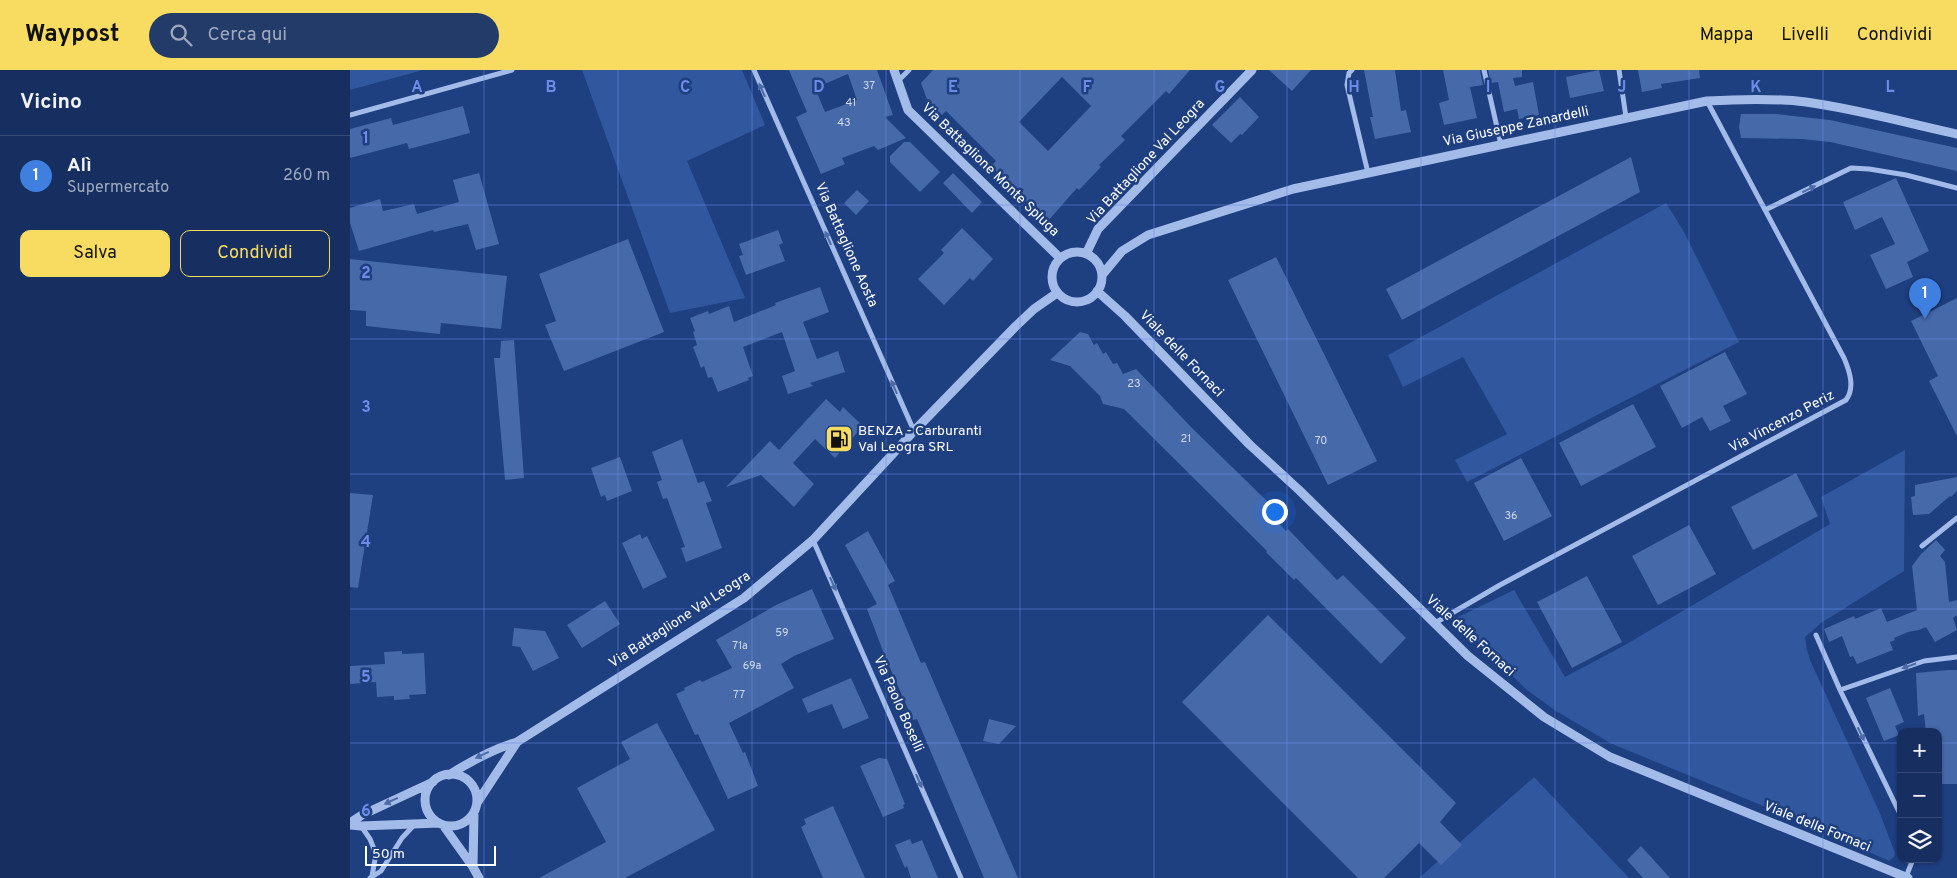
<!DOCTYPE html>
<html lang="it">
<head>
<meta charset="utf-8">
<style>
  body { margin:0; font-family:Overpass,sans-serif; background:#233b69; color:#f1f3f6 }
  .controls { position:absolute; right:15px; bottom:15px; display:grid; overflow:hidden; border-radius:10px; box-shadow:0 1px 4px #0004 }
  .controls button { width:45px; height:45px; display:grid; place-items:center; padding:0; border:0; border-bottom:1px solid #354a75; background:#162f60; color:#f1f3f6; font:25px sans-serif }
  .scale { position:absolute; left:15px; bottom:12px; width:131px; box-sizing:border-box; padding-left:5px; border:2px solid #fff; border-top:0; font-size:14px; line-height:18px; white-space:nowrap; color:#fff; -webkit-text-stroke:4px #1e3f80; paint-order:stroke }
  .you { position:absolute; left:924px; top:441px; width:18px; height:18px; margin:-12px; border:4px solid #fff; border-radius:50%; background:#1a73e8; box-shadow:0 0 0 8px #1a73e833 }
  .badge { display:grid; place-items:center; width:32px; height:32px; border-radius:50%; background:#f8dc61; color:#fff; font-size:16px; font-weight:700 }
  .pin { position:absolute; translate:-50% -41px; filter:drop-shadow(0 1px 2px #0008) }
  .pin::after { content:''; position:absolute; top:26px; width:18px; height:15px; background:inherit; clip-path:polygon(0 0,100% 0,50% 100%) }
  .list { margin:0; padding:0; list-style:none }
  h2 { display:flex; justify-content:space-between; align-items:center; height:65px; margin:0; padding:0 20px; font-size:21px }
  h2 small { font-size:16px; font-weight:400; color:#9ea9bd }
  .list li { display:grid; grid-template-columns:32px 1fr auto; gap:15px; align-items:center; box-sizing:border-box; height:80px; padding:0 20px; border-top:1px solid #354a75 }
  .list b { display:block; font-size:19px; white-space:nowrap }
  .list p { margin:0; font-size:16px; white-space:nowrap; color:#9ea9bd }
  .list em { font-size:16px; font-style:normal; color:#9ea9bd }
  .actions { display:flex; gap:10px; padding:15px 20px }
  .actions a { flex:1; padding:11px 0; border:1px solid #f8dc61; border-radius:10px; text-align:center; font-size:18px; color:#f8dc61 }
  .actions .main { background:#f8dc61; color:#111 }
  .icon { flex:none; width:28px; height:28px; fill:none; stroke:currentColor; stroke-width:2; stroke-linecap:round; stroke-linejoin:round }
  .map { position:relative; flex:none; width:1607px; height:808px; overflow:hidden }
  header { display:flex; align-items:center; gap:30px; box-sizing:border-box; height:70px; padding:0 25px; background:#f8dc61; color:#111 }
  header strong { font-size:24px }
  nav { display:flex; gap:28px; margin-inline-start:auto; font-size:18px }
  .search { width:350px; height:45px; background:#233b69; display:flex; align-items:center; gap:12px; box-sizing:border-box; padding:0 18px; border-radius:28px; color:#9ea9bd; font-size:19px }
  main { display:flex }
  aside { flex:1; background:#162f60 }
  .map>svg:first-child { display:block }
</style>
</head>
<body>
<header>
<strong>Waypost</strong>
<div class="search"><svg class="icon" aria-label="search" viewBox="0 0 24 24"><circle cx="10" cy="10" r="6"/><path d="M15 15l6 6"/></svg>Cerca qui</div>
<nav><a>Mappa</a><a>Livelli</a><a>Condividi</a></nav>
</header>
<main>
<aside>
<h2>Vicino<small></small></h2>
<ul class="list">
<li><span class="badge" style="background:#3f7fe0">1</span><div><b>Alì</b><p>Supermercato</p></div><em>260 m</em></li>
</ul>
<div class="actions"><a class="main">Salva</a><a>Condividi</a></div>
</aside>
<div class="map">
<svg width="1607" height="808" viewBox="0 0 1607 808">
  <rect width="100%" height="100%" fill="#1e3f80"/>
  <!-- green -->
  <path fill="#31579f" d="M 0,0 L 73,0 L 0,20 Z
    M 232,0 L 392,0 L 415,55 L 337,91 L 395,228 L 320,243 Z
    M 1316,133 L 1333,160 L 1389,272 L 1117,412 L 1105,390 L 1157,364 L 1113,287 L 1053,317 L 1038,285 Z
    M 1555,380 L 1554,501 L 1471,553 L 1455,567 L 1457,580 L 1460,590 L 1529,741 L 1545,783 L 1544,787 L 1539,791 L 1443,748 L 1262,674 L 1206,641 L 1177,620 L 1104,549 L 1164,520 L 1215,607 L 1275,575 L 1480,454 L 1471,427 Z
    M 1184,707 L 1279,808 L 1069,808 Z"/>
  <!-- building -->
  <path fill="#4669aa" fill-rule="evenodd" d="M 439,0 L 527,0 L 543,45 L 535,47 L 556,68 L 528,80 L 524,76 L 492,88 L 495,94 L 471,104 L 446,47 L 457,42 ZM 498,4 L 507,30 L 475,42 L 465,18 Z
    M 583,0 L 840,0 L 819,24 L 816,21 L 771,66 L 775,70 L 749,95 L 751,97 L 729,120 L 727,118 L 697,152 L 641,96 L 646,91 L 596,41 L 592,45 L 578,32 L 571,13 ZM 712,7 L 741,36 L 698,81 L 669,52 Z
    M 919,0 L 961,0 L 942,21 Z
    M 1014,0 L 1045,0 L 1051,41 L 1056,40 L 1061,62 L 1025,69 L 1020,47 L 1023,47 Z
    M 1093,0 L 1130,0 L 1133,15 L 1120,17 L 1127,48 L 1094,55 L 1089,33 L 1099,30 Z
    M 1138,0 L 1172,0 L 1172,7 L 1163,8 L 1165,16 L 1183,12 L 1189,45 L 1169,49 L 1167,39 L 1154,42 L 1148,12 L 1141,13 Z
    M 1249,0 L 1254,21 L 1220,28 L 1216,7 Z
    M 1288,0 L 1349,0 L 1350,8 L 1311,14 L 1312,18 L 1292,22 Z
    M 890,27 L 909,47 L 892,65 L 890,64 L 881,73 L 862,55 Z
    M 113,36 L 120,63 L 59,79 L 57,73 L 0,88 L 0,59 L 41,48 L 43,55 Z
    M 1391,44 L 1426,44 L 1480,50 L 1607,78 L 1607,101 L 1480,72 L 1452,69 L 1391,68 L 1389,57 Z
    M 554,72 L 560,72 L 590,102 L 570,122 L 540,92 L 540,86 Z
    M 1281,87 L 1290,122 L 1052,250 L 1036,219 Z
    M 129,103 L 149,174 L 126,180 L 118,154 L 84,162 L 83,160 L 9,181 L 0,153 L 0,138 L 30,129 L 33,141 L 64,134 L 67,144 L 109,132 L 103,110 Z
    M 603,103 L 632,132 L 622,143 L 593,113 Z
    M 1546,108 L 1579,181 L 1557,192 L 1563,207 L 1536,219 L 1520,185 L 1545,174 L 1532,147 L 1505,160 L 1493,132 Z
    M 507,120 L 519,131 L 506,145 L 494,133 Z
    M 612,158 L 643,189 L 623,211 L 620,208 L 594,235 L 568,209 L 594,183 L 591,180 Z
    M 428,160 L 433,173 L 429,175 L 435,191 L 396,205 L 389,186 L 393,185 L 389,174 Z
    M 278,169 L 314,262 L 214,301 L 195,255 L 206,251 L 189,204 Z
    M 926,187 L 1027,391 L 978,415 L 878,210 Z
    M 0,189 L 157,206 L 151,259 L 91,253 L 90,264 L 16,256 L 16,241 L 0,240 Z
    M 470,217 L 479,242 L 453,252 L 467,289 L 488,281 L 495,302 L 460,313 L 463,316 L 438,324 L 432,306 L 445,301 L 432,262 L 393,277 L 403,306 L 398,308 L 399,310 L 368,322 L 362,307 L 358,308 L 354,296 L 351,298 L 343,277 L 347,275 L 343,262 L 345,261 L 340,248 L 358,241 L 359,244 L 379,236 L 384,252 L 426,235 L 425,233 Z
    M 1607,228 L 1607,366 L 1579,311 L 1588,306 L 1561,251 Z
    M 730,262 L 738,264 L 744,275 L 747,273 L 753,284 L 756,282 L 763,294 L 767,293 L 773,304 L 786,299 L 841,357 L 920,434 L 915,439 L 936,461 L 938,459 L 987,510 L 993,505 L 1056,568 L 1031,594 L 946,508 L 944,510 L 916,482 L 917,481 L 774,339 L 753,334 L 750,326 L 720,296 L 700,290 Z
    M 164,270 L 174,408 L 155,410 L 144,288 L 150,288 L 151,271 Z
    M 1375,282 L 1397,324 L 1373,336 L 1381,351 L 1360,361 L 1352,347 L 1332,358 L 1310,316 Z
    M 476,329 L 490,342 L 493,337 L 513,356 L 485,388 L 465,369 L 443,393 L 464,414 L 444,437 L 411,405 L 376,417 L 420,371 L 429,380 Z
    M 1283,334 L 1306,377 L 1231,416 L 1209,373 Z
    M 332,369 L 348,413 L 354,411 L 362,431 L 356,433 L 372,478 L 336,492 L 331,478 L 335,477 L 317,428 L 313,429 L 307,412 L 312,410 L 302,382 Z
    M 270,387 L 282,421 L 257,431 L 255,425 L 251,427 L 241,398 Z
    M 1171,388 L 1202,446 L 1154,471 L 1124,413 Z
    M 1446,403 L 1468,446 L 1403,480 L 1381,437 Z
    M 1607,407 L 1607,421 L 1601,427 L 1600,426 L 1579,444 L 1563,445 L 1561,427 L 1565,426 L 1565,415 Z
    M 0,423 L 23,425 L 8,518 L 0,517 Z
    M 1339,455 L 1366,504 L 1308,535 L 1282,486 Z
    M 518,461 L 545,511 L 538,515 L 571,593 L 575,592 L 668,808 L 634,808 L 567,649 L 563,650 L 536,589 L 517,539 L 527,534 L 495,475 Z
    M 290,464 L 292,469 L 297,466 L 317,507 L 293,519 L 272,473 Z
    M 1586,470 L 1595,480 L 1590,486 L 1595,492 L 1599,532 L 1607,530 L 1607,545 L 1603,548 L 1607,560 L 1585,572 L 1576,557 L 1569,560 L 1558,562 L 1544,568 L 1545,570 L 1540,572 L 1543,580 L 1507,594 L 1503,586 L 1500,587 L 1492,566 L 1479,572 L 1474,559 L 1504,546 L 1505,549 L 1531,538 L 1537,552 L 1567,540 L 1562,496 L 1571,484 Z
    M 1237,506 L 1272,572 L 1222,598 L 1187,532 Z
    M 462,519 L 484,569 L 444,586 L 431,594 L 444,618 L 379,653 L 393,683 L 395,682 L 408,716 L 378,729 L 348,664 L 345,665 L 326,624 L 335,620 L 334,618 L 350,610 L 352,612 L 382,598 L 366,570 L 426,535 Z
    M 255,531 L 270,554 L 232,578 L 217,555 Z
    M 918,545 L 1106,733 L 1090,752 L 1112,775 L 1091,795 L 1069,773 L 1034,808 L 1008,808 L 832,632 Z
    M 164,558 L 195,561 L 209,588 L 183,601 L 170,577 L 162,576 Z
    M 52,581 L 52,584 L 74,583 L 76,624 L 59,625 L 60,629 L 44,630 L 44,626 L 27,627 L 26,612 L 0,614 L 0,596 L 35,594 L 34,582 Z
    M 1598,600 L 1607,600 L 1607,714 L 1588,714 L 1588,662 L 1576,662 L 1574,644 L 1568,646 L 1566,603 Z
    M 501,608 L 519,648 L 493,659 L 482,634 L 458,643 L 452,629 Z
    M 1540,618 L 1554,652 L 1545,656 L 1549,665 L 1534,671 L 1516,628 Z
    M 639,649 L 666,656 L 649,674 L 633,671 Z
    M 307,653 L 365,760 L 275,808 L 189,808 L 256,772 L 227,718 L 280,689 L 271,672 Z
    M 529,688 L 537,689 L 555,734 L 553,735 L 554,738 L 533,747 L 510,696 Z
    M 483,736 L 515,808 L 473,808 L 451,757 L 456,754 L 454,749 Z
    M 560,769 L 562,774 L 572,770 L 588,808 L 561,808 L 557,796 L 555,798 L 545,775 Z
    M 1291,776 L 1320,808 L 1293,808 L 1277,790 Z"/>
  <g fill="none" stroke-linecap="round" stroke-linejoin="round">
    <!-- minor -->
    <path stroke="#a2bbe9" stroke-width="5" d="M 404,0 L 564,361
      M 1002,0 L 999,3 L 997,15 L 1018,103
      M 1134,0 L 1151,75
      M 1269,0 L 1276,47
      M 548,11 L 559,0
      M 0,45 L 162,0
      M 1415,140 L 1501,98 L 1519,99 L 1556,105 L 1607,118
      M 463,470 L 611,808
      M 1572,476 L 1607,448
      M 1085,553 L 1150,515 L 1496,330 C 1505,318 1500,302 1494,288 L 1357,31
      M 1466,565 L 1490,620 L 1551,746
      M 1490,620 L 1574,591 L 1607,587
      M 11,756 L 20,769 L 26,784 L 22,806
      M 1556,807 L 1563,789
      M 20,808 L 31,801 L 52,768 L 64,755"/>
    <!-- tertiary -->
    <path stroke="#a2bbe9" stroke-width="9" d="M 544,0 L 558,40 L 710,188
      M702 207a25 25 0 1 1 50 0a25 25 0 1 1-50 0Z
      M 736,184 L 748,159 L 902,0
      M 752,205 L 772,181 L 798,165 L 943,119 L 1357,31 C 1390,29 1423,28 1456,32 C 1507,39 1557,53 1607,64
      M 747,221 L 775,246 L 900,375 L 949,420 L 1118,586 L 1194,647 L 1260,687 L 1558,808
      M75 730a26 26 0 1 1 52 0a26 26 0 1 1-52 0Z
      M 99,705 C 121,691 142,679 167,672 L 394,528 L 463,470 L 564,361 L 666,256 L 684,239 L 707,223
      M 127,733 L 167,672
      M 0,753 L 12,745 L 83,712
      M 0,755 L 11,756 L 89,753
      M 93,755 L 123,797 L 129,808
      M 123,797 L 124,742"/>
  </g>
  <!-- one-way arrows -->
  <defs><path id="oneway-solid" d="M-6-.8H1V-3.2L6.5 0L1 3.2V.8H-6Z" transform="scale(1.25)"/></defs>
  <g fill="#4c6aa5">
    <use href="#oneway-solid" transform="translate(412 20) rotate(-114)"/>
    <use href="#oneway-solid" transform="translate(1459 119) rotate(-26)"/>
    <use href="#oneway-solid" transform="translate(478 168) rotate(-114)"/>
    <use href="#oneway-solid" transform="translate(544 317) rotate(-114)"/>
    <use href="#oneway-solid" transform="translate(483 514) rotate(66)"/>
    <use href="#oneway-solid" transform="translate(1559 596) rotate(161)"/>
    <use href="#oneway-solid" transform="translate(1511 664) rotate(64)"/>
    <use href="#oneway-solid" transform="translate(132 685) rotate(155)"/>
    <use href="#oneway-solid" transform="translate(569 711) rotate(66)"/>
    <use href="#oneway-solid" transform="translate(41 731) rotate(155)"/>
  </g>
  <!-- grid -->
  <path fill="none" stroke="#6c8ce6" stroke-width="1" stroke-opacity="0.55" d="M 134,0 L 134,808M 268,0 L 268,808M 402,0 L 402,808M 536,0 L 536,808M 670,0 L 670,808M 804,0 L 804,808M 937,0 L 937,808M 1071,0 L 1071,808M 1205,0 L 1205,808M 1339,0 L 1339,808M 1473,0 L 1473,808M 0,135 L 1607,135M 0,269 L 1607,269M 0,404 L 1607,404M 0,539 L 1607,539M 0,673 L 1551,673M 1588,673 L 1607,673"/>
  <!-- icons -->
  <defs>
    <g id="fuel-square" transform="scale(1.4375)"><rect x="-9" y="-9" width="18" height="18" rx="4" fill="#f8dc61" stroke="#1e3f80"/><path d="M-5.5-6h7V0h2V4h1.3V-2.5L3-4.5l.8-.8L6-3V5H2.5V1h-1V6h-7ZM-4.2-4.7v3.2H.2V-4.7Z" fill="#111"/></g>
  </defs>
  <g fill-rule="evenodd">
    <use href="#fuel-square" x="489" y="369"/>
  </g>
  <g text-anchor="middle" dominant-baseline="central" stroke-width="5" stroke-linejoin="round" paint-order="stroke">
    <!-- number labels -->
    <g font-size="11" fill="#d1daea">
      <text x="519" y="16">37</text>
      <text x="501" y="33">41</text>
      <text x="494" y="53">43</text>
      <text x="784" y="314">23</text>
      <text x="836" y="369">21</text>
      <text x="971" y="371">70</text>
      <text x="1161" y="446">36</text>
      <text x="432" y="563">59</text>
      <text x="390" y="576">71a</text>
      <text x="402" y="596">69a</text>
      <text x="389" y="625">77</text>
    </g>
    <!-- street labels -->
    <g font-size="14" fill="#fff" stroke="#1e3f80">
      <text transform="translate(1166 57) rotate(-12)">Via Giuseppe Zanardelli</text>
      <text transform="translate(796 92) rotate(-47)">Via Battaglione Val Leogra</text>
      <text transform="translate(640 100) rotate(44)">Via Battaglione Monte Spluga</text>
      <text transform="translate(496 175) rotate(66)">Via Battaglione Aosta</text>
      <text transform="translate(831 284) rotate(46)">Viale delle Fornaci</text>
      <text transform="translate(1432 352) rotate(-28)">Via Vincenzo Periz</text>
      <text transform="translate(330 550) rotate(-33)">Via Battaglione Val Leogra</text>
      <text transform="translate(1120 566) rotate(42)">Viale delle Fornaci</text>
      <text transform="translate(548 634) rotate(66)">Via Paolo Boselli</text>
      <text transform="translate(1467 757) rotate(22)">Viale delle Fornaci</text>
    </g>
    <!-- poi labels -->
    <g font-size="14" fill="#fff" stroke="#1e3f80" text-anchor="start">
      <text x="508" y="361">BENZA - Carburanti<tspan x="508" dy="16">Val Leogra SRL</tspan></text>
    </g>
  </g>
  <g font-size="16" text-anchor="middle" font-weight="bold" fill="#6c8ce6" stroke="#1e3f80" stroke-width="5" stroke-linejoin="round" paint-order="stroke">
    <text x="67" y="22">A</text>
    <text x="201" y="22">B</text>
    <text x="335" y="22">C</text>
    <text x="469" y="22">D</text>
    <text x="603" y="22">E</text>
    <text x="737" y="22">F</text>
    <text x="870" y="22">G</text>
    <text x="1004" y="22">H</text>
    <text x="1138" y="22">I</text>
    <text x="1272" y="22">J</text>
    <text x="1406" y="22">K</text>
    <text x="1540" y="22">L</text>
    <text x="16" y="73">1</text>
    <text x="16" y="208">2</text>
    <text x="16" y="342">3</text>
    <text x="16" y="477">4</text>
    <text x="16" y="612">5</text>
    <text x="16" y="746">6</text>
  </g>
</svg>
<div class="controls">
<button>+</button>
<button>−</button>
<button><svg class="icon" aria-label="layers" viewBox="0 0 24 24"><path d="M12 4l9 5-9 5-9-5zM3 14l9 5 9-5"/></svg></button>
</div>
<div class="scale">50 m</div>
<div class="you"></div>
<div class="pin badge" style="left:1575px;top:249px;background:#3f7fe0">1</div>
</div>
</main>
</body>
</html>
